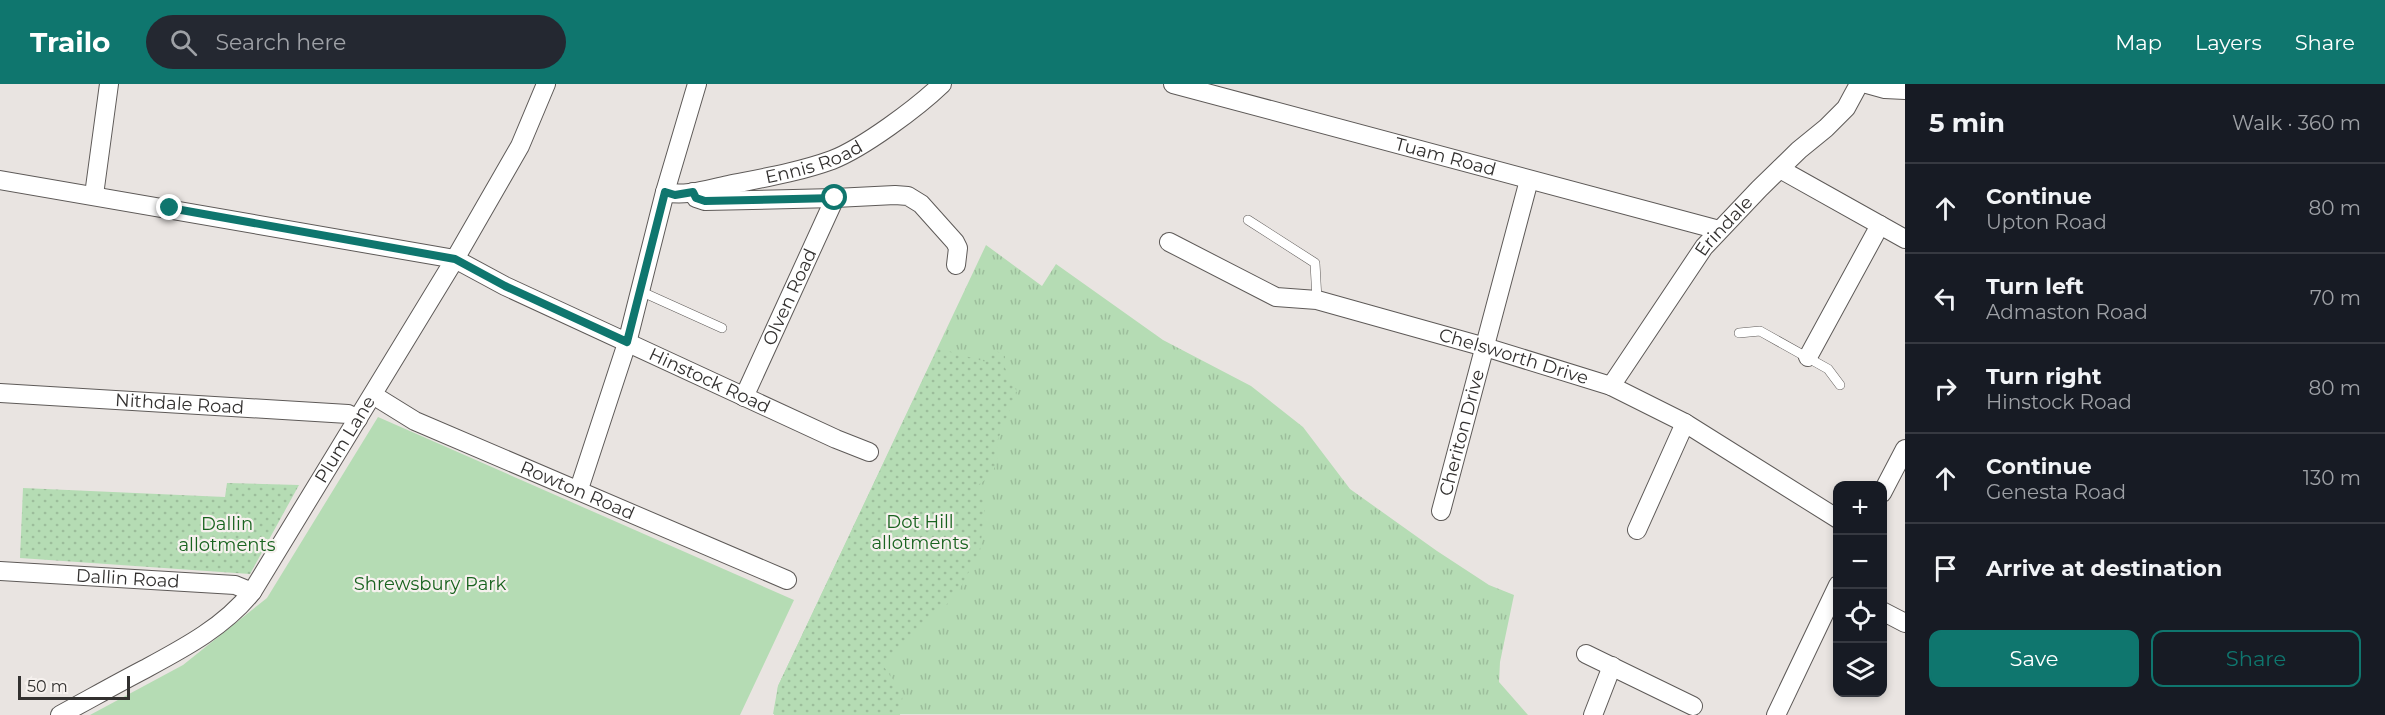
<!DOCTYPE html>
<html lang="en">
<head>
<meta charset="utf-8">
<style>
  body { margin:0; font-family:Montserrat,sans-serif; background:#242831; color:#f1f3f6 }
  .controls { position:absolute; right:18px; bottom:18px; display:grid; overflow:hidden; border-radius:12px; box-shadow:0 3px 9px #0003 }
  .controls button { width:54px; height:54px; display:grid; place-items:center; padding:0; border:0; border-bottom:2px solid #363941; background:#171b24; color:#f1f3f6; font:30px sans-serif }
  .scale { position:absolute; left:18px; bottom:15px; width:112px; box-sizing:border-box; padding-left:6px; border:3px solid #32302f; border-top:0; font-size:16px; line-height:21px; white-space:nowrap; color:#32302f; -webkit-text-stroke:4px #f6f1ee; paint-order:stroke }
  .stop { position:absolute; width:18px; height:18px; margin:-14px; border:4px solid #0f766e; border-radius:50%; background:#fff }
  .stop.end { background:#0f766e; border-color:#fff; box-shadow:0 2px 6px #0008 }
  .list { margin:0; padding:0; list-style:none }
  h2 { display:flex; justify-content:space-between; align-items:center; height:78px; margin:0; padding:0 24px; font-size:26px }
  h2 small { font-size:20px; font-weight:400; color:#9ea1a6 }
  .list li { display:grid; grid-template-columns:39px 1fr auto; gap:18px; align-items:center; box-sizing:border-box; height:90px; padding:0 24px; border-top:2px solid #363941 }
  .list b { display:block; font-size:22px; white-space:nowrap }
  .list p { margin:0; font-size:20px; white-space:nowrap; color:#9ea1a6 }
  .list em { font-size:20px; font-style:normal; color:#9ea1a6 }
  .actions { display:flex; gap:12px; padding:18px 24px }
  .actions a { flex:1; padding:14px 0; border:2px solid #0f766e; border-radius:12px; text-align:center; font-size:21px; color:#0f766e }
  .actions .main { background:#0f766e; color:#fff }
  .icon { flex:none; width:33px; height:33px; fill:none; stroke:currentColor; stroke-width:2; stroke-linecap:round; stroke-linejoin:round }
  .map { position:relative; flex:none; width:1905px; height:631px; overflow:hidden }
  header { display:flex; align-items:center; gap:36px; box-sizing:border-box; height:84px; padding:0 30px; background:#0f766e; color:#fff }
  header strong { font-size:28px }
  nav { display:flex; gap:33px; margin-inline-start:auto; font-size:21px }
  .search { width:420px; height:54px; background:#242831; display:flex; align-items:center; gap:15px; box-sizing:border-box; padding:0 21px; border-radius:33px; color:#9ea1a6; font-size:22px }
  main { display:flex }
  aside { flex:1; background:#171b24 }
  .map>svg:first-child { display:block }
</style>
</head>
<body>
<header>
<strong>Trailo</strong>
<div class="search"><svg class="icon" aria-label="search" viewBox="0 0 24 24"><circle cx="10" cy="10" r="6"/><path d="M15 15l6 6"/></svg>Search here</div>
<nav><a>Map</a><a>Layers</a><a>Share</a></nav>
</header>
<main>
<div class="map">
<svg width="1905" height="631" viewBox="0 0 1905 631">
  <defs>
    <pattern id="grass-tufts" width="24" height="20" patternUnits="userSpaceOnUse" patternTransform="scale(1.5)"><rect width="24" height="20" fill="#b5dcb4"/><path d="M3 7l-1-3M5 7V3M7 7l1-3M15 17l-1-3M17 17v-4M19 17l1-3" fill="none" stroke="#9cbd9b"/></pattern>
    <pattern id="garden-dots" width="8" height="8" patternUnits="userSpaceOnUse" patternTransform="scale(1.5)"><rect width="8" height="8" fill="#b5dcb4"/><path d="M2 2h.1M6 6h.1" fill="none" stroke="#9cbd9b" stroke-width="1.8" stroke-linecap="round"/></pattern>
  </defs>
  <rect width="100%" height="100%" fill="#e9e4e1"/>
  <!-- grass -->
  <path fill="url(#grass-tufts)" d="M 986,161 L 1042,202 L 1056,180 L 1163,256 L 1251,302 L 1303,343 L 1350,405 L 1437,467 L 1489,501 L 1514,511 L 1500,578 L 1499,598 L 1528,631 L 773,630 L 778,602 Z"/>
  <!-- park -->
  <path fill="#b5dcb4" d="M 378,333 L 794,516 L 740,631 L 90,631 L 183,581 L 267,514 Z"/>
  <!-- garden -->
  <path fill="url(#garden-dots)" d="M 938,264 L 986,278 L 995,266 L 1005,272 L 1005,284 L 1017,308 L 996,360 L 999,369 L 992,391 L 975,403 L 985,420 L 980,467 L 957,510 L 927,540 L 900,561 L 884,583 L 903,609 L 900,631 L 774,631 L 778,602 Z
    M 227,399 L 299,401 L 250,490 L 20,474 L 23,404 L 225,413 Z"/>
  <g fill="none" stroke-linecap="round" stroke-linejoin="round">
    <!-- service casing -->
    <g stroke="#5e5a58" stroke-width="10">
      <path id="service" d="M 1248,136 L 1315,179 L 1317,216
        M 640,207 L 722,244
        M 1739,249 L 1760,247 L 1828,285 L 1840,301"/>
    </g>
    <!-- minor casing -->
    <g stroke="#5e5a58" stroke-width="20">
      <g id="minor">
        <path id="s1" d="M 1173,0 L 1719,146"/>
        <path d="M 1867,0 L 1885,5 L 1905,6"/>
        <path d="M 1780,85 L 1905,155"/>
        <path id="s2" d="M 0,96 L 455,175 L 505,202 L 836,355 L 869,368"/>
        <path id="s3" d="M 665,108 C 685,113 708,105 728,101 C 763,94 799,88 832,76 C 863,64 917,24 942,0"/>
        <path d="M 693,108 L 696,114 L 705,117 L 835,114 L 895,111 L 908,112 L 921,120 L 955,158 L 958,164 L 956,181"/>
        <path d="M 94,111 L 109,0"/>
        <path id="s4" d="M 1169,158 L 1276,213 L 1317,216 L 1485,263 L 1611,302 L 1685,339 L 1838,435"/>
        <path d="M 1808,273 L 1880,141"/>
        <path id="s5" d="M 1611,302 L 1704,163 L 1759,105 L 1799,66 L 1826,44 L 1846,24 L 1859,0"/>
        <path id="s6" d="M 0,309 L 348,330 L 358,335"/>
        <path id="s7" d="M 373,311 L 415,337 L 787,496"/>
        <path id="s8" d="M 744,313 L 835,114"/>
        <path d="M 579,405 L 627,259 L 665,108 L 697,0"/>
        <path d="M 1882,409 L 1905,365"/>
        <path id="s9" d="M 1441,427 L 1529,96"/>
        <path d="M 1637,446 L 1685,339"/>
        <path id="s10" d="M 0,487 L 235,501 L 252,508"/>
        <path d="M 1882,527 L 1905,539"/>
        <path d="M 1586,570 L 1693,622"/>
        <path id="s11" d="M 60,631 C 88,616 116,600 145,585 C 184,564 224,543 252,508 L 455,175 L 520,62 L 546,0"/>
        <path d="M 1593,631 L 1612,582"/>
        <path d="M 1776,631 L 1838,501"/>
      </g>
    </g>
    <!-- service -->
    <use href="#service" stroke="#fff" stroke-width="9"/>
    <!-- minor -->
    <use href="#minor" stroke="#fff" stroke-width="18"/>
  </g>
  <g fill="none" stroke-linecap="round" stroke-linejoin="round">
    <!-- route -->
    <path stroke="#0f766e" stroke-width="8" d="M 170,124 L 455,175 L 505,202 L 627,258 L 665,108 L 675,111 L 693,108 L 696,114 L 705,117 L 835,114"/>
  </g>
  <g text-anchor="middle" dominant-baseline="central" stroke-width="4.5" stroke-linejoin="round" paint-order="stroke">
    <!-- street labels -->
    <g font-size="18" fill="#32302f" stroke="#f6f1ee">
      <text stroke="none"><textPath href="#s1" startOffset="282">Tuam Road</textPath></text>
      <text stroke="none"><textPath href="#s3" startOffset="153">Ennis Road</textPath></text>
      <text stroke="none"><textPath href="#s5" startOffset="196">Erindale</textPath></text>
      <text stroke="none"><textPath href="#s8" startOffset="110">Olven Road</textPath></text>
      <text stroke="none"><textPath href="#s4" startOffset="366">Chelsworth Drive</textPath></text>
      <text stroke="none"><textPath href="#s2" startOffset="744">Hinstock Road</textPath></text>
      <text stroke="none"><textPath href="#s6" startOffset="180">Nithdale Road</textPath></text>
      <text stroke="none"><textPath href="#s9" startOffset="81">Cheriton Drive</textPath></text>
      <text stroke="none"><textPath href="#s11" startOffset="408">Plum Lane</textPath></text>
      <text stroke="none"><textPath href="#s7" startOffset="226">Rowton Road</textPath></text>
      <text stroke="none"><textPath href="#s10" startOffset="128">Dallin Road</textPath></text>
    </g>
    <!-- park labels -->
    <g font-size="18" fill="#19631f" stroke="#f6f1ee">
      <text x="920" y="438">Dot Hill<tspan x="920" dy="21">allotments</tspan></text>
      <text x="227" y="440">Dallin<tspan x="227" dy="21">allotments</tspan></text>
      <text x="430" y="500">Shrewsbury Park</text>
    </g>
  </g>
</svg>
<div class="controls">
<button>+</button>
<button>−</button>
<button><svg class="icon" aria-label="locate" viewBox="0 0 24 24"><circle cx="12" cy="12" r="6"/><path d="M12 2v4M12 18v4M2 12h4M18 12h4"/></svg></button>
<button><svg class="icon" aria-label="layers" viewBox="0 0 24 24"><path d="M12 4l9 5-9 5-9-5zM3 14l9 5 9-5"/></svg></button>
</div>
<div class="scale">50 m</div>
<div class="stop" style="left:835px;top:114px"></div>
<div class="stop end" style="left:170px;top:124px"></div>
</div>
<aside>
<h2>5 min<small>Walk · 360 m</small></h2>
<ul class="list">
<li><svg class="icon" aria-label="ahead" viewBox="0 0 24 24"><path d="M12 20V5M6 11l6-6 6 6"/></svg><div><b>Continue</b><p>Upton Road</p></div><em>80 m</em></li>
<li><svg class="icon" aria-label="left" viewBox="0 0 24 24"><path d="M17 20v-9H6M10 6l-5 5 5 5"/></svg><div><b>Turn left</b><p>Admaston Road</p></div><em>70 m</em></li>
<li><svg class="icon" aria-label="right" viewBox="0 0 24 24"><path d="M7 20v-9h11M14 6l5 5-5 5"/></svg><div><b>Turn right</b><p>Hinstock Road</p></div><em>80 m</em></li>
<li><svg class="icon" aria-label="ahead" viewBox="0 0 24 24"><path d="M12 20V5M6 11l6-6 6 6"/></svg><div><b>Continue</b><p>Genesta Road</p></div><em>130 m</em></li>
<li><svg class="icon" aria-label="arrive" viewBox="0 0 24 24"><path d="M6 21V4h12l-3 4 3 4H6"/></svg><div><b>Arrive at destination</b></div></li>
</ul>
<div class="actions"><a class="main">Save</a><a>Share</a></div>
</aside>
</main>
</body>
</html>
